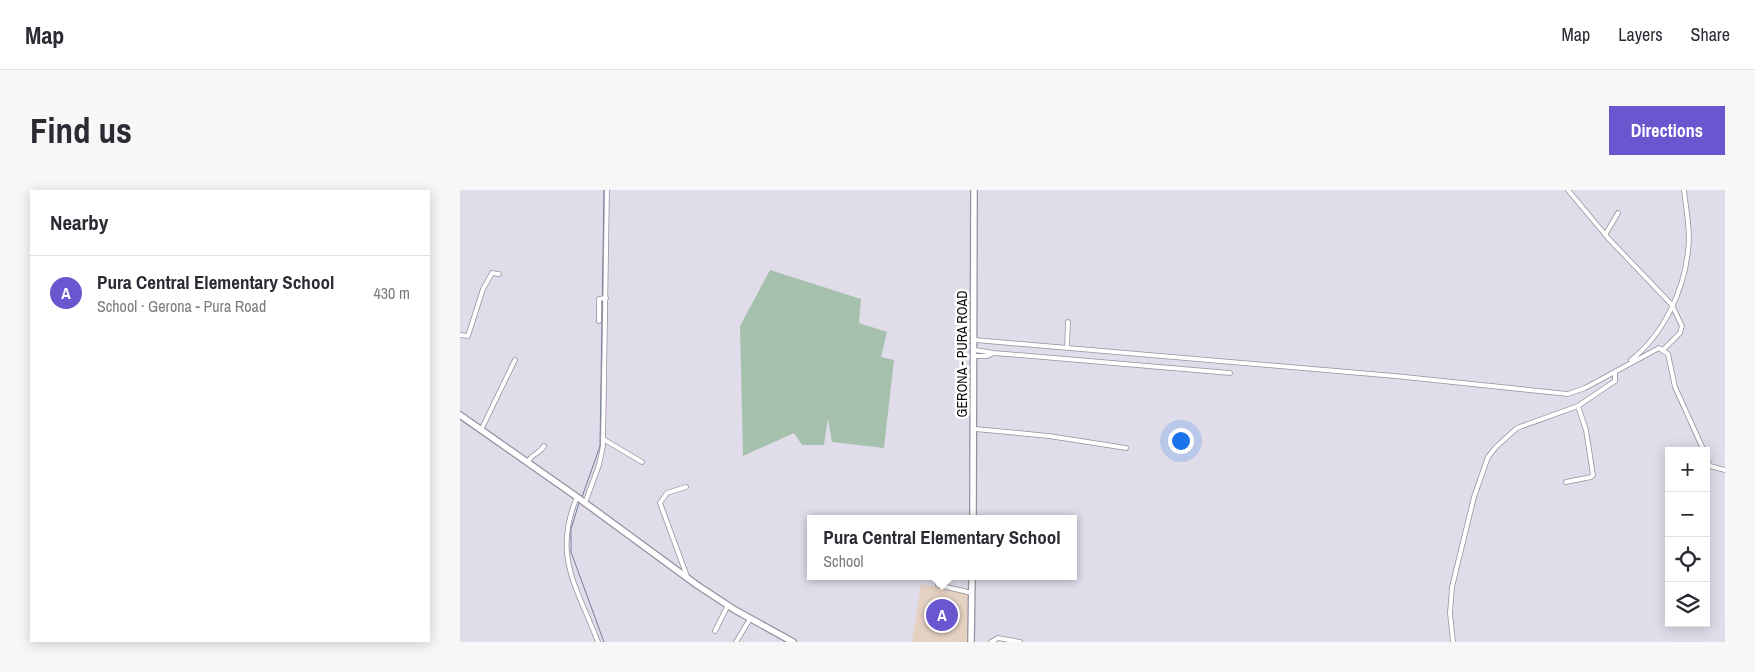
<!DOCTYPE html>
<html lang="en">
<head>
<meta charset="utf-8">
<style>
  body { margin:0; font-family:"Archivo Narrow",sans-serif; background:#f7f7f7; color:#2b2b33 }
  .controls { position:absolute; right:15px; bottom:15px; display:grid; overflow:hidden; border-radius:0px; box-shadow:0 2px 12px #0003 }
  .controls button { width:45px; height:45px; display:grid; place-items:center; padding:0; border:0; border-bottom:1px solid #e1e1e2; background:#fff; color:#2b2b33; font:25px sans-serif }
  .you { position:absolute; left:720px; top:250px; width:18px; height:18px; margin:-12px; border:4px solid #fff; border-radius:50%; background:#1a73e8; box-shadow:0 0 0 8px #1a73e833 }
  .badge { display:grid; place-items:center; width:32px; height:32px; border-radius:50%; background:#6a56cf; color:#fff; font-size:16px; font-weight:700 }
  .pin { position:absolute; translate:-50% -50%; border:2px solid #fff; box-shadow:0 1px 5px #0006 }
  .popup { position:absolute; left:347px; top:325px; width:270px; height:65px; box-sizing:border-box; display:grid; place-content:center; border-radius:0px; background:#fff; filter:drop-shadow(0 1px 4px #0005); font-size:16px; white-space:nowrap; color:#7c7c81 }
  .popup b { font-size:19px; color:#2b2b33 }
  .popup::after { content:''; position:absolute; left:50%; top:100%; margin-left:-10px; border:10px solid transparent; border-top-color:#fff }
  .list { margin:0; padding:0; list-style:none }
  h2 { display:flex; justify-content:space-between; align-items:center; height:65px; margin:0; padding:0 20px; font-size:21px }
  h2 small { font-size:16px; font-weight:400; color:#7c7c81 }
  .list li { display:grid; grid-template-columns:32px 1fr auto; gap:15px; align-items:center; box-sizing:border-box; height:75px; padding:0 20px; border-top:1px solid #e1e1e2 }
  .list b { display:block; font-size:19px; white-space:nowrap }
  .list p { margin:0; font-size:16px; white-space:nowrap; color:#7c7c81 }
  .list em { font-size:16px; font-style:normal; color:#7c7c81 }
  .icon { flex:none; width:28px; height:28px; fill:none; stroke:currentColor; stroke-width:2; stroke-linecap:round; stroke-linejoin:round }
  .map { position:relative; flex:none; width:1265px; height:452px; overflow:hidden; border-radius:0px }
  header { display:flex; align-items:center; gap:30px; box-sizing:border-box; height:70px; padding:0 25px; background:#fff; border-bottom:1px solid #e1e1e2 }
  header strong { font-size:24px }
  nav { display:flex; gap:28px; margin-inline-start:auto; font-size:18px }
  .intro { display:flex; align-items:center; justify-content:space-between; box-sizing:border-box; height:120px; padding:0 30px }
  h1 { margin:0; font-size:35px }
  .button { padding:12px 22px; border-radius:0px; background:#6a56cf; color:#fff; font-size:18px; font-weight:700 }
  main { display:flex; gap:30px; padding:0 30px }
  aside { flex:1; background:#fff; border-radius:0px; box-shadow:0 2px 12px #0003 }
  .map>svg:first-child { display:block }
</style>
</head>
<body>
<header>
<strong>Map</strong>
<nav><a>Map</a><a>Layers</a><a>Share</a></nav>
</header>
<div class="intro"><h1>Find us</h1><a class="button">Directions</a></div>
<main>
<aside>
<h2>Nearby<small></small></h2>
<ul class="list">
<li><span class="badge">A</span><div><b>Pura Central Elementary School</b><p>School · Gerona - Pura Road</p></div><em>430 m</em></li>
</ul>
</aside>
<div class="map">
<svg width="1265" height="452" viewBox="0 0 1265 452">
  <rect width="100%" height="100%" fill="#e1dcea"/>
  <!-- education -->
  <path fill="#e5d1c2" d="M 461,394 L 508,403 L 507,452 L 452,452 Z"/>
  <!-- green -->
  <path fill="#a6c0ae" d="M 310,80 L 401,109 L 399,133 L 427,142 L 421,167 L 434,170 L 424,258 L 372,252 L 368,229 L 364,255 L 342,255 L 334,243 L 283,266 L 280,136 Z"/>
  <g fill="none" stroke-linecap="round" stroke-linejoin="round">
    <!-- stream -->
    <path stroke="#717e98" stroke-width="1" d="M 122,307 L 140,256 L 144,0
      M 119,313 L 111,339 L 111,362 L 144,452"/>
    <!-- street casing -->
    <g stroke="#95909d" stroke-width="5.5">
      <path id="street" d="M 1108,0 L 1148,48 L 1212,115 L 1222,136 L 1220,143 L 1204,159
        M 1145,45 L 1158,23
        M 139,131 L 139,109 L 146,108
        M 0,145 L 8,146 L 23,99 L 32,83 L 39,84
        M 515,150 L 935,186 L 1108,204 L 1125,198 L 1199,158 L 1208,164 L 1215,197 L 1244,261
        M 607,158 L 608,132
        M 515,160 L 534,163
        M 515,166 L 527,166 L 534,163 L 770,183
        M 1171,170 C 1203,145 1224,101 1228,61 C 1231,41 1226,20 1224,0
        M 515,239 L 589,246 L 666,258
        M 21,240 L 55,170
        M 143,249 L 182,272
        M 1246,268 L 1250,276 L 1265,280
        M 68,272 C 72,263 80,264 84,256
        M 1106,292 L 1131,287 L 1133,285 L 1126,240 L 1118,216
        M 226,297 L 207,303 L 200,313 L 228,389
        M 117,307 C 92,366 117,397 138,452
        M 125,313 L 139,275 L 143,256 L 147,0
        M 476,387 L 478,395 L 512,403
        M 255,441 L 268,415
        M 276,452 L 290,429
        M 531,452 L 538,448 L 560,452
        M 993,452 L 990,423 L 992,397 L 1014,307 L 1028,267 L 1036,257 L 1057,238 L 1118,216 L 1155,191 L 1155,182"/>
    </g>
    <!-- secondary casing -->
    <g stroke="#95909d" stroke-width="8">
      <path id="secondary" d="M 0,225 L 117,307 L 237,395 L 275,420 L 333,452
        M 513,329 L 514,0
        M 511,452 L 512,386"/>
    </g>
    <!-- street -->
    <use href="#street" stroke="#fff" stroke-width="4"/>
    <!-- secondary -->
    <use href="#secondary" stroke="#fff" stroke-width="5.5"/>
  </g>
  <g text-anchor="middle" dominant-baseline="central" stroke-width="5" stroke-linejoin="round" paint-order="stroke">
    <!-- street labels -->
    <g font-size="14" fill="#0e0d11" stroke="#fff">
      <text transform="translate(502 164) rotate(-90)">GERONA - PURA ROAD</text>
    </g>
  </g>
</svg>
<div class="controls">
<button>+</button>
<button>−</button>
<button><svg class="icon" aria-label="locate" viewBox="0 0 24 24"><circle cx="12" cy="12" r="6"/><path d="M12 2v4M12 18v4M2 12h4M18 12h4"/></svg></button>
<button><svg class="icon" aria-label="layers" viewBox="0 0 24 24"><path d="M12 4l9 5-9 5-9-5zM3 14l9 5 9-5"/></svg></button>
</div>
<div class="you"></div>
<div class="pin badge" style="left:482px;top:425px">A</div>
<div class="popup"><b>Pura Central Elementary School</b>School</div>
</div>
</main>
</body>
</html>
